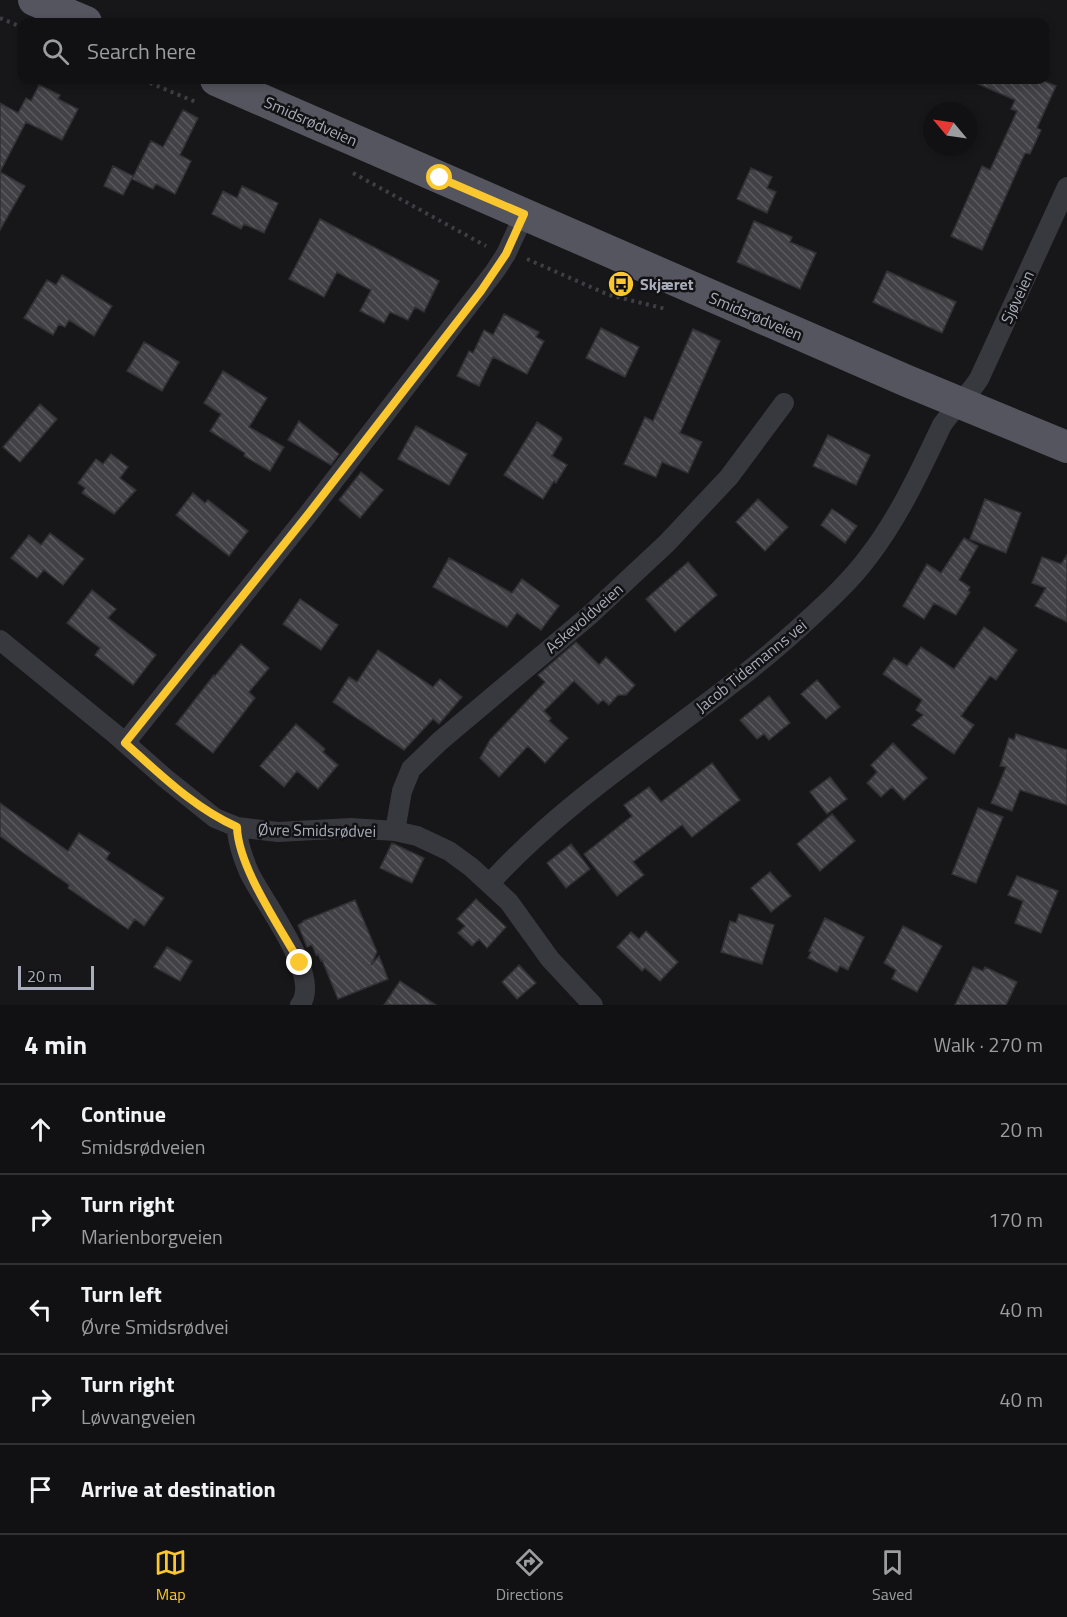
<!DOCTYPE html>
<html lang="en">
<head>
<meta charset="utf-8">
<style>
  body { margin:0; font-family:"Titillium Web",sans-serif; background:#1e1f21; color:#f1f3f6 }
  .compass { position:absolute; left:923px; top:102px; width:54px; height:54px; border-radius:50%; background:#111113; box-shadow:0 3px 9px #0003; rotate:299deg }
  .scale { position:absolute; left:18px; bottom:15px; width:76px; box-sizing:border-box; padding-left:6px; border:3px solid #a9acba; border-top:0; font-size:16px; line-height:21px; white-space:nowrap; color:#a9acba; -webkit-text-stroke:4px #121214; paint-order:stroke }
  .stop { position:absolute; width:18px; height:18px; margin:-14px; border:4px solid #fbc72e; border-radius:50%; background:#fff }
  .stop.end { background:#fbc72e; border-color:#fff; box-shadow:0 2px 6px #0008 }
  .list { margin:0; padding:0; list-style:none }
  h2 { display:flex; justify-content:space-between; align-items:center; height:78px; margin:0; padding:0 24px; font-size:26px }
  h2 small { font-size:20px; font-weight:400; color:#9c9da0 }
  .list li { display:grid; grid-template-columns:39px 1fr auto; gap:18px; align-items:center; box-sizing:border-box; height:90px; padding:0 24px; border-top:2px solid #303133 }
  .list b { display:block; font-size:22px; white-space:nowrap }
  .list p { margin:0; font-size:20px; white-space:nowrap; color:#9c9da0 }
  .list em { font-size:20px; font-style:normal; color:#9c9da0 }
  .icon { flex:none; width:33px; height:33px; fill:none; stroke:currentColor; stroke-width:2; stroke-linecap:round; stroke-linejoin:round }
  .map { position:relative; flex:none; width:1067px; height:1005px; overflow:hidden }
  .search { position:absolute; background:#111113; box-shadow:0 3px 9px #0003; left:18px; right:18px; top:18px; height:66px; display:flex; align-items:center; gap:15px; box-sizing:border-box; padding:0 21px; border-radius:12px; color:#9c9da0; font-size:22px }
  .sheet { height:528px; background:#111113 }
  nav { display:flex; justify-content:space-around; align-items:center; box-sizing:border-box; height:84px; border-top:2px solid #303133; background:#111113; font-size:16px; color:#9c9da0 }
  nav a { display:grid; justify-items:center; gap:3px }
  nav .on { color:#fbc72e }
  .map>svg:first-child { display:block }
</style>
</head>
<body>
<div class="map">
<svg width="1067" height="1005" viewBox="0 0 1067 1005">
  <defs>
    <pattern id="building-back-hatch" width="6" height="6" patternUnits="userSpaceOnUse" patternTransform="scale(1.5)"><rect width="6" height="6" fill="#414146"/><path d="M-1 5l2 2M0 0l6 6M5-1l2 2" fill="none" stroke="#5a5a5f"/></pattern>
  </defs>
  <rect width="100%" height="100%" fill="#171719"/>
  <!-- building -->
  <path fill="url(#building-back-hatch)" stroke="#313135" stroke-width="1.5" d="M 969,80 L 1041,80 L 1056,86 L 1037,128 L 1041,130 L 1030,154 L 1025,153 L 982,250 L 951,236 L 982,166 L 990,170 L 1017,111 L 1011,109 L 1015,100 Z
    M 39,85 L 60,95 L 58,99 L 78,109 L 62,140 L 26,122 L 0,172 L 25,186 L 0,230 L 0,103 L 18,113 L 26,98 L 31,101 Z
    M 183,110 L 198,118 L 180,155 L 191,161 L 175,194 L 156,184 L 153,189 L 132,179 L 151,141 L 163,147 Z
    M 113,166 L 133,176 L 123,195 L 104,186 Z
    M 751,168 L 772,177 L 767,188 L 776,192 L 767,213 L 737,199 Z
    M 242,186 L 278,203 L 264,233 L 244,224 L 241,229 L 212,214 L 223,191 L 237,198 Z
    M 320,219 L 439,281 L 424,312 L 415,307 L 408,320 L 390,312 L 384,323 L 360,311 L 371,290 L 337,272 L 324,297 L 289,279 Z
    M 754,221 L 792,237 L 790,242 L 816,253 L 800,289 L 737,262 Z
    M 887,271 L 956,302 L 942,333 L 873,302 Z
    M 62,275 L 112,306 L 94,336 L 69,320 L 65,327 L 59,324 L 53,335 L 24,318 L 47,280 L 56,285 Z
    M 504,314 L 539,332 L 536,337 L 544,341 L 527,374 L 493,357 L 479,386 L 457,376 L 469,351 L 473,353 L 484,330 L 493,335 Z
    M 601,328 L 639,347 L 625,377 L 586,358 Z
    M 693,329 L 720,341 L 680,433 L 702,442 L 688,473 L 662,462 L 656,477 L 624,464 L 645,417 L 653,421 Z
    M 144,342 L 179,362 L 162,391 L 127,371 Z
    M 223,371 L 267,398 L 249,427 L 284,447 L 270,471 L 244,456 L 245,453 L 210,431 L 221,414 L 204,403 Z
    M 40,404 L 57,419 L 20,462 L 3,447 Z
    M 299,421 L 339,454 L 331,465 L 288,440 Z
    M 537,422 L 561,437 L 562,439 L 552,456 L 567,465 L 556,483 L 554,481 L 543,499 L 504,475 Z
    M 416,426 L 467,454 L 449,485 L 398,459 Z
    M 828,435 L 870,455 L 856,485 L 813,466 Z
    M 111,454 L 128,467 L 120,478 L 136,490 L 114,514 L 82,493 L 85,488 L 78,483 L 96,459 L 103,464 Z
    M 361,472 L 383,490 L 360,518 L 339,500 Z
    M 193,493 L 205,503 L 208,500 L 248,531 L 229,556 L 176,515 Z
    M 758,499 L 788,527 L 765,551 L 736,522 Z
    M 985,499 L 1021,513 L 1006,553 L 970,539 Z
    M 832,509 L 857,526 L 845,543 L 821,525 Z
    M 50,533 L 84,559 L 63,585 L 44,570 L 37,578 L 11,558 L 29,535 L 41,545 Z
    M 964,538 L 978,546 L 959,580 L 970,587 L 968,591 L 970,592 L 956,615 L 934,603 L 924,619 L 903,606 L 927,564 L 941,573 Z
    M 1067,555 L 1067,622 L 1035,606 L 1046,588 L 1032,583 L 1042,557 L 1061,564 Z
    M 449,558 L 512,593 L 522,579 L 559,606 L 541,630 L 517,613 L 507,627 L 433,587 Z
    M 688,562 L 717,595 L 675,632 L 646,599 Z
    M 92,590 L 116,609 L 108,618 L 156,655 L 133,685 L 95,655 L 100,648 L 67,623 Z
    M 300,599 L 338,625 L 321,650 L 283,624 Z
    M 984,627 L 1017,650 L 996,680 L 990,676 L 961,716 L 974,725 L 954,754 L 912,725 L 923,715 L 916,710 L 922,700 L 883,674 L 894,658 L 907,666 L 921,647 L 954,669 Z
    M 576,642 L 599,665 L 606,657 L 635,685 L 626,695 L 618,695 L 609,705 L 603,700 L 598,704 L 574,681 L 544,711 L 551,718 L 549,721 L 568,738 L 545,763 L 528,746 L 499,777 L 480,758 L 490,740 L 545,682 L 538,675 Z
    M 241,644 L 269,668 L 249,692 L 255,698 L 213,753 L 176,724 L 214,675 L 215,676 Z
    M 378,650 L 433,687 L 440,679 L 462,697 L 439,724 L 433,719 L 404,750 L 333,702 L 349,677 L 357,682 Z
    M 817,680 L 840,707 L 826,719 L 801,694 Z
    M 769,696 L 790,723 L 769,740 L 764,734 L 757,739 L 740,720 Z
    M 296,724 L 325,749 L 323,752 L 338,765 L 318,789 L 297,771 L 284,787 L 260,766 Z
    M 1016,734 L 1067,750 L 1067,805 L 1020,790 L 1012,811 L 991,803 L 1006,767 L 1000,766 L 1009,738 L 1014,740 Z
    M 893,743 L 927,778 L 904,800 L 892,787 L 881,797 L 867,783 L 877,772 L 871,765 Z
    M 712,763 L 740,800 L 692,837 L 682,825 L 633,862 L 644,875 L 617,896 L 584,854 L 632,816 L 624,805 L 649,787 L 661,802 Z
    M 830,777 L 847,799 L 827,814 L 810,792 Z
    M 0,803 L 68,851 L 79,833 L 110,853 L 106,859 L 164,898 L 144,926 L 135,919 L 128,929 L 68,888 L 69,885 L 0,836 Z
    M 978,808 L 1003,817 L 976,883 L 952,874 Z
    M 832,814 L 855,841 L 820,871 L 797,844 Z
    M 392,843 L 424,858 L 412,883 L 380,868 Z
    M 571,844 L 590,869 L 566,888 L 547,863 Z
    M 770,872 L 791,896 L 771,912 L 751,888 Z
    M 1017,876 L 1058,891 L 1041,933 L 1015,923 L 1023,901 L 1008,895 Z
    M 476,899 L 506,927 L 487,948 L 479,939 L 472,946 L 458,933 L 465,926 L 457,919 Z
    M 355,900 L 377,952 L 371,965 L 379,956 L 388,979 L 338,999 L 322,960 L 321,961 L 318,954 L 316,955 L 312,945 L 307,947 L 298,925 L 303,922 L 303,921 Z
    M 739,914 L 774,925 L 762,964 L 721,952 L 730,921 L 736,923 Z
    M 825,918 L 864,937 L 848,970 L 840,966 L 837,972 L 808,958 L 811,952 L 809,951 Z
    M 903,926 L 942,946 L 917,992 L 892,979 L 896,970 L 884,963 Z
    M 646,931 L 678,962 L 660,981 L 645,968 L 642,971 L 617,947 L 631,932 L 639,939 Z
    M 167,947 L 192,961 L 180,981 L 154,967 Z
    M 519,965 L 536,983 L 517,999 L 502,982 Z
    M 973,967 L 983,971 L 985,967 L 1017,982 L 1006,1005 L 955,1005 Z
    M 400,981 L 436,1005 L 384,1005 Z"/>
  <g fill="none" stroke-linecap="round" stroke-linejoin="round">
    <!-- path -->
    <path stroke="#3e3f46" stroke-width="4" stroke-dasharray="3 4.5" stroke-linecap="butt" d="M 0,18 L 19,26
      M 143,80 L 198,103
      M 353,173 L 486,246
      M 527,259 L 609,295 L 666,309"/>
    <!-- street -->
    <path stroke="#38383f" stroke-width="20" d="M 0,640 L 115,734 L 165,778 L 215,818 L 237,827 L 278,832 L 351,828 L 395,831 L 417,836 L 449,851 L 471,867 L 509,902 L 550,959 L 593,1005
      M 125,743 L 309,513 L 495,271 L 506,254 L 524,215
      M 237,827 C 237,842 243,858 249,872 C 262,901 323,976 300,1005
      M 395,831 L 402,791 L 411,769 L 440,741 L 591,614 L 667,543 L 729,477 L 784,403
      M 490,883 C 580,784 700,718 799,628 C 823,606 849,583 869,556 C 899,517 921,469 942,425 C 953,409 968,396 979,379 L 1067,187"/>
    <!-- primary -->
    <path stroke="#54555e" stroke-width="32" d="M 34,0 L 86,22
      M 216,80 L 907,381 L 1067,447"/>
  </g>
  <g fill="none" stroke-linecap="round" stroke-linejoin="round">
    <!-- route -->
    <path stroke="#fbc72e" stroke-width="8" d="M 300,963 C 280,927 238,867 237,827 C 194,808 160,774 125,743 L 309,513 L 481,291 L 506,254 L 524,214 L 440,178"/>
  </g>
  <!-- icons -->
  <defs>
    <g id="bus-disc" transform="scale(1.35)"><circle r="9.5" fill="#fbc72e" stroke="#121214"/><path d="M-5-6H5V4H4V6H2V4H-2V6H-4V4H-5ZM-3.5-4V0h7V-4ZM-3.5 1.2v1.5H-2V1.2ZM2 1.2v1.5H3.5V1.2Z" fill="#111"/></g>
  </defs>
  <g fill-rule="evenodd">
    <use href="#bus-disc" x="621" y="284"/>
  </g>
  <g text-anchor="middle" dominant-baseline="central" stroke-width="5" stroke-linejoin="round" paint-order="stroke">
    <!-- street labels -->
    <g font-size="16" fill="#a9acba" stroke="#121214">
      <text transform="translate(311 121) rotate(24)">Smidsrødveien</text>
      <text transform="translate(1017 297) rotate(-65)">Sjøveien</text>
      <text transform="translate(756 316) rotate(23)">Smidsrødveien</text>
      <text transform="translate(584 618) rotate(-41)">Askevoldveien</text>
      <text transform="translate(751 666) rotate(-39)">Jacob Tidemanns vei</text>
      <text transform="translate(317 830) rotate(1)">Øvre Smidsrødvei</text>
    </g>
    <!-- poi labels -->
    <g font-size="16" font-weight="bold" fill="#a9acba" stroke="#121214" text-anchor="start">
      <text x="640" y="284">Skjæret</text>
    </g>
  </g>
</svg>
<svg class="compass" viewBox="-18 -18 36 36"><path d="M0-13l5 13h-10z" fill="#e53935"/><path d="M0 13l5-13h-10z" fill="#9c9da0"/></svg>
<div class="scale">20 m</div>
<div class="stop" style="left:440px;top:178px"></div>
<div class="stop end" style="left:300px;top:963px"></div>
<div class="search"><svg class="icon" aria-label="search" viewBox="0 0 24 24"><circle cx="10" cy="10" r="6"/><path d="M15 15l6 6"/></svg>Search here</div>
</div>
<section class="sheet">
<h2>4 min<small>Walk · 270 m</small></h2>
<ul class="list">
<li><svg class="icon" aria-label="ahead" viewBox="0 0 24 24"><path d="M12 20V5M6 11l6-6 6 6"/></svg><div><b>Continue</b><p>Smidsrødveien</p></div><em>20 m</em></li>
<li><svg class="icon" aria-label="right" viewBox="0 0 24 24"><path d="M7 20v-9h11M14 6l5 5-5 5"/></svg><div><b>Turn right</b><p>Marienborgveien</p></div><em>170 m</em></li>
<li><svg class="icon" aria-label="left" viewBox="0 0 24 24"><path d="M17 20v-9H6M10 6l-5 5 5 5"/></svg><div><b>Turn left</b><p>Øvre Smidsrødvei</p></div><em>40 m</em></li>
<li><svg class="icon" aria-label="right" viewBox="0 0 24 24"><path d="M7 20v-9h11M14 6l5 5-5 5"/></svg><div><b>Turn right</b><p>Løvvangveien</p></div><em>40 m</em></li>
<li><svg class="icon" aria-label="arrive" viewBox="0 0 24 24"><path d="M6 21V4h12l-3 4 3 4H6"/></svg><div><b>Arrive at destination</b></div></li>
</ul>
</section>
<nav>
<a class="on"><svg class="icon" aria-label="map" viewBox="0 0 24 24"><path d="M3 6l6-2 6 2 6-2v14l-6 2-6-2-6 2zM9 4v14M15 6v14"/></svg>Map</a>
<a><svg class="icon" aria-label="directions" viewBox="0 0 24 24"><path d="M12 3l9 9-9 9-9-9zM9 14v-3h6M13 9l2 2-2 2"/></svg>Directions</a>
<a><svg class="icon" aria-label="saved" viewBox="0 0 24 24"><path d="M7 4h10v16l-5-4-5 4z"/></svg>Saved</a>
</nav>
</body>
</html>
